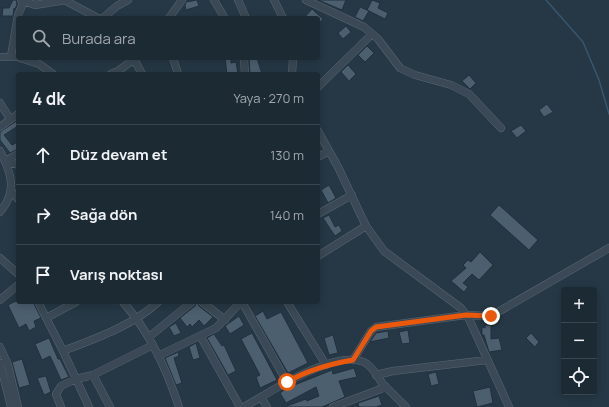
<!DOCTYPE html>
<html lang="tr">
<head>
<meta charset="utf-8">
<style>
  body { margin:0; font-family:Manrope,sans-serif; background:#293640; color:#f1f3f6 }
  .controls { position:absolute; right:12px; bottom:12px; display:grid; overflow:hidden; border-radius:4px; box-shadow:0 2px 10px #0003 }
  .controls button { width:36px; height:36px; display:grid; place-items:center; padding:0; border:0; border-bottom:1px solid #3a464f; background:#1c2a34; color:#f1f3f6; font:20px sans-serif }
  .stop { position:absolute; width:12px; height:12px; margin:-9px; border:3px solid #ea580c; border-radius:50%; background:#fff }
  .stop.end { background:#ea580c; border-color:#fff; box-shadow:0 1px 4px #0008 }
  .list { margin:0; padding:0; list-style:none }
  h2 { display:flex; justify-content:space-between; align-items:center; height:52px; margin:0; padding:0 16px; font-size:17px }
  h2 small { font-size:13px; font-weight:400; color:#a0a7ac }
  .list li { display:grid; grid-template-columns:26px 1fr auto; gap:12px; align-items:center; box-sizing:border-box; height:60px; padding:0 16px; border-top:1px solid #3a464f }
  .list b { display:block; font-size:15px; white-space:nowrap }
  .list em { font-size:13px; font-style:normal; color:#a0a7ac }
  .icon { flex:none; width:22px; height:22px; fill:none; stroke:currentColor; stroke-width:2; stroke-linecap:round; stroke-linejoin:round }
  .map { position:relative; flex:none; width:609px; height:407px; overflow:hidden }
  .search { position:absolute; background:#1c2a34; box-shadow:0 2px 10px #0003; left:16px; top:16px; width:304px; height:44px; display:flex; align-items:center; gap:10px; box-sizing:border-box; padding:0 14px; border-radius:4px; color:#a0a7ac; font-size:15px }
  .panel { position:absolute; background:#1c2a34; box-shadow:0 2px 10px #0003; left:16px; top:72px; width:304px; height:232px; border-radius:4px }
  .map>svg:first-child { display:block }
</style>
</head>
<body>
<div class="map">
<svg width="609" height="407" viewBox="0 0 609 407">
  <rect width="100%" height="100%" fill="#263846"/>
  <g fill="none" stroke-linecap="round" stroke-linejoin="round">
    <!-- stream -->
    <path stroke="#38566e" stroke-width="1.5" d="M 546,0 L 583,42 L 599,80 L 609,114"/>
  </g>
  <!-- building -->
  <path fill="#4c5f6f" stroke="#21303d" d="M 13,0 L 16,0 L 17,4 L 15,9 L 14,8 L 13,16 L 2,16 L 3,8 L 9,8 Z
    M 197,0 L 199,6 L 186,10 L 185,5 L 186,2 Z
    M 318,0 L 346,0 L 342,10 Z
    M 372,0 L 380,3 L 378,8 L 388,13 L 385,19 L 367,10 L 369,11 L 363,21 L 355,17 L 360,7 L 367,10 Z
    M 312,9 L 323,19 L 318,24 L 318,18 L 304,18 Z
    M 346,26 L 351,32 L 343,39 L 338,33 Z
    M 367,46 L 374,53 L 365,62 L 358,55 Z
    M 225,58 L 231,58 L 231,63 L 236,62 L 238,74 L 227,74 Z
    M 249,58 L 257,58 L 262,74 L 250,74 Z
    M 348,65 L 356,74 L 349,81 L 341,72 Z
    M 469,75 L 476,83 L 470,89 L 462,81 Z
    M 547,104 L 553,112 L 544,117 L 539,110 Z
    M 18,120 L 18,126 L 4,135 L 12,145 L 18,142 L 18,149 L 10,153 L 0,140 L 0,132 Z
    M 521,125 L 526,131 L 517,138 L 511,131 Z
    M 329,185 L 336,198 L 328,203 L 321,190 Z
    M 499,205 L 538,240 L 529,250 L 490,215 Z
    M 329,215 L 335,227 L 339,225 L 342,231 L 335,236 L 323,218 Z
    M 480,252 L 493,265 L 479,280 L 472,274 L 463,283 L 468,287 L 464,292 L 451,281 L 466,268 L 463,265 L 468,260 L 471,262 Z
    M 18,300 L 18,302 L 33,302 L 41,318 L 34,321 L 36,327 L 29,331 L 26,324 L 19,328 L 8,305 Z
    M 197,302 L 199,306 L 213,317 L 204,326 L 199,320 L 192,327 L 190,324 L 187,327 L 180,318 L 195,306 Z
    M 263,311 L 267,319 L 281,312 L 308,363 L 288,373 L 255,316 Z
    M 239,316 L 244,325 L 230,334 L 225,326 Z
    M 176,323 L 181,333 L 174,336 L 169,327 Z
    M 485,325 L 491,325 L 491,339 L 499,338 L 502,350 L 489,352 L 484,335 L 482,335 L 482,327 L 485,328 Z
    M 408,330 L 410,343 L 402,344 L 399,332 Z
    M 388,331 L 389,338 L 370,342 L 376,333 Z
    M 252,333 L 277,380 L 260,388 L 256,377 L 260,375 L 241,339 Z
    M 531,333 L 539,342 L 535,347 L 526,338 Z
    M 214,334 L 222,346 L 224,345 L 236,371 L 228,375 L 207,338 Z
    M 333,335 L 338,353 L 329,355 L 324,338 Z
    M 49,338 L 58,359 L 60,359 L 69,377 L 61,380 L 50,356 L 42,360 L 35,344 Z
    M 196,343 L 200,358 L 193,360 L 189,347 Z
    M 178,352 L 179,356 L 174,358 L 182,383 L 176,385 L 165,358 Z
    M 22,359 L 30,385 L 19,388 L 12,362 Z
    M 354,368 L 357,377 L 339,381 L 345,397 L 322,407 L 284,407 L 306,399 L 307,401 L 319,396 L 316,387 L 286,403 L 280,393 L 287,388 L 332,370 L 333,374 Z
    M 436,372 L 439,384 L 431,386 L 428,374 Z
    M 46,376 L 51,392 L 44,395 L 37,378 Z
    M 490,387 L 493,403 L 477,407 L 473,391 Z
    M 379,396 L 382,405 L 376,407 L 359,407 L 358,403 Z"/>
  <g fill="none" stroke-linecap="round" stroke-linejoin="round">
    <!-- minor casing -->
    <g stroke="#596772" stroke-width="8">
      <path id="minor" d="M 21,0 L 35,5 L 66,0
        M 214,0 L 224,17
        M 238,0 L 246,18
        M 274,0 L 283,18
        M 306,0 L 364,27 L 378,39 L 400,68 L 415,75 L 451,85 L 469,94 L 501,128
        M 66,1 L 98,18
        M 103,18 L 117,6 L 128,0
        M 169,18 L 182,0
        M 11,56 L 18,15 L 24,1
        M 0,57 L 14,57
        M 20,58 L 39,64 L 53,74
        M 173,58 L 178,74
        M 244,58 L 245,74
        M 134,59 L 142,74
        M 111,74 L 118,71 L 136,58
        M 292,74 L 293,58
        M 318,87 L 372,34
        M 0,103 L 10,119
        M 0,127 L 18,114
        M 318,131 L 338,167 L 366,226 L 384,251 L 461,308 L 469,319 L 509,407
        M 0,151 C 11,172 18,191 0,212
        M 318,157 L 329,151
        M 5,161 L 18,154
        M 5,161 L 18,165
        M 11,191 L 18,199
        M 318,214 L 352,195
        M 318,256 L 366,226
        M 0,258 L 18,274
        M 0,300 L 18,285
        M 38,302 L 63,351 L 89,407
        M 123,302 C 150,333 166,368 179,407
        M 202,302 L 225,320
        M 242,302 L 287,382
        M 287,302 L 326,365
        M 46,318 L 76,302
        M 149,337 L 192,302
        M 201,337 L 240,407
        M 0,347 L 8,365 L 18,407
        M 63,351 C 94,339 134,325 158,302
        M 158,356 L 216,328 L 241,302
        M 353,360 L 371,331 L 376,327 L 466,315 L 491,316 L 609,248
        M 0,363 L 11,407
        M 93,375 L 110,407
        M 376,375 L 393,371 L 487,360
        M 261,397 L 267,407
        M 61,407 L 56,394 L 61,386 L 76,379 L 93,375 L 153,345
        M 244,407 C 269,393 340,345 367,364 C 373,368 378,377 382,383 C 390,391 398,399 406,407
        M 333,407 L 386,387"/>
    </g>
    <!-- minor -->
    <use href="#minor" stroke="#3a4955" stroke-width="7"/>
  </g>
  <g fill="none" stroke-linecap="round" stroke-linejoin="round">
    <!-- route -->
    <path stroke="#ea580c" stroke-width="5" d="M 287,382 C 308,370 329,364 353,360 L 371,331 L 376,327 L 466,315 L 491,316"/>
  </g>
</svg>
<div class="controls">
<button>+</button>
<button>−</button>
<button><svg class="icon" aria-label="locate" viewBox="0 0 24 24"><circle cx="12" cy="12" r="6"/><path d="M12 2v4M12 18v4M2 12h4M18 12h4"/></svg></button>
</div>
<div class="stop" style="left:287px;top:382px"></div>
<div class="stop end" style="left:491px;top:316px"></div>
<div class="search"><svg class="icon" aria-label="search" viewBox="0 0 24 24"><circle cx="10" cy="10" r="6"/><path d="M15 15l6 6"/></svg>Burada ara</div>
<section class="panel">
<h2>4 dk<small>Yaya · 270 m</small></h2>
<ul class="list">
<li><svg class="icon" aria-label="ahead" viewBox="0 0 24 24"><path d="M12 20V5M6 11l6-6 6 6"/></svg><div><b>Düz devam et</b></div><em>130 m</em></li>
<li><svg class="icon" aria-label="right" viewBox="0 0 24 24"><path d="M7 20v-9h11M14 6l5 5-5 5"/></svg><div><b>Sağa dön</b></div><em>140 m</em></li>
<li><svg class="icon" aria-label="arrive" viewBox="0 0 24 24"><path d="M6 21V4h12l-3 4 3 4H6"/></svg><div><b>Varış noktası</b></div></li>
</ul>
</section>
</div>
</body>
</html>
